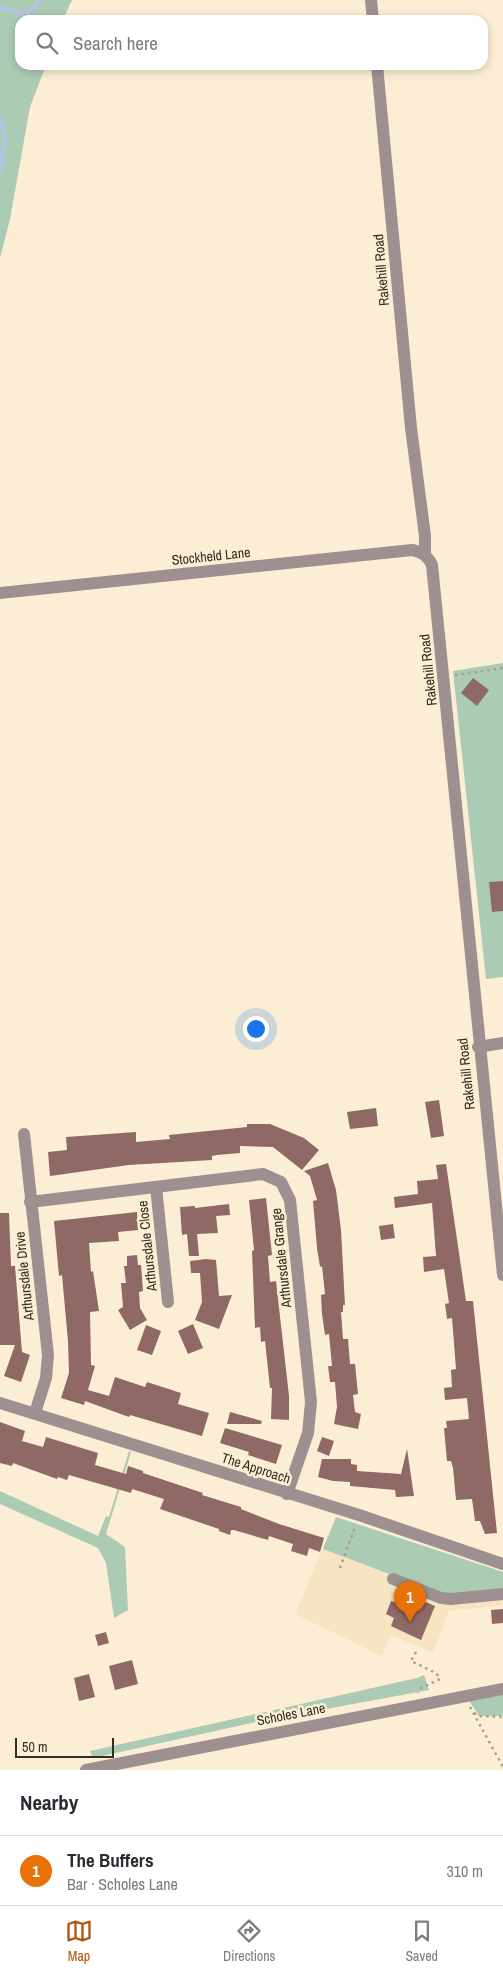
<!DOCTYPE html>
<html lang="en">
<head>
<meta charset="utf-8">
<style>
  body { margin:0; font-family:"Archivo Narrow",sans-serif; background:#f7f7f7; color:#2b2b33 }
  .scale { position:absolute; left:15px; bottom:12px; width:99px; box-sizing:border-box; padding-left:5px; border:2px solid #332e24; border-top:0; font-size:14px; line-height:18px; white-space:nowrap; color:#332e24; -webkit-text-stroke:4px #fceed4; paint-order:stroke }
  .you { position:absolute; left:255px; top:1028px; width:18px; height:18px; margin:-12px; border:4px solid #fff; border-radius:50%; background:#1a73e8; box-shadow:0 0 0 8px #1a73e833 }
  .badge { display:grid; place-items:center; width:32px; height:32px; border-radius:50%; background:#b45309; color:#fff; font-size:16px; font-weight:700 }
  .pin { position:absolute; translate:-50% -41px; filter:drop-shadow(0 1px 2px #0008) }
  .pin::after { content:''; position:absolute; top:26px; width:18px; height:15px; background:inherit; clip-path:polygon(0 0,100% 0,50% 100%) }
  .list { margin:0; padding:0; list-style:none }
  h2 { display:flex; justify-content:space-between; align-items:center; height:65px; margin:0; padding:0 20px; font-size:21px }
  h2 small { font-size:16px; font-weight:400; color:#7c7c81 }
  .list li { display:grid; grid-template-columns:32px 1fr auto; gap:15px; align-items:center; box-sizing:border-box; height:70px; padding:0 20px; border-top:1px solid #e1e1e2 }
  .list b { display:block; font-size:19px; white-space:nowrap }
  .list p { margin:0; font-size:16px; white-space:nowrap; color:#7c7c81 }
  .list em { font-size:16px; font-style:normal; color:#7c7c81 }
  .icon { flex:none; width:28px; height:28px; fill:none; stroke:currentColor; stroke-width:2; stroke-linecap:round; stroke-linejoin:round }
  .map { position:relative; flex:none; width:503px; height:1770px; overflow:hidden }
  .search { position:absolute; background:#fff; box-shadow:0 2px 8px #0003; left:15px; right:15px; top:15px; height:55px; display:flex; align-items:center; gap:12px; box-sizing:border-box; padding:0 18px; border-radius:15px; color:#7c7c81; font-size:19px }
  .sheet { height:135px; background:#fff }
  nav { display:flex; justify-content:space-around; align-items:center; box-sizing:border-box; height:70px; border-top:1px solid #e1e1e2; background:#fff; font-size:14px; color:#7c7c81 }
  nav a { display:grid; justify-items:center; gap:2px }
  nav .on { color:#b45309 }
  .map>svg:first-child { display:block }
</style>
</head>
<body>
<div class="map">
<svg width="503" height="1770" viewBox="0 0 503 1770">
  <rect width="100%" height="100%" fill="#fceed4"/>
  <!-- built -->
  <path fill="#f6e4c3" d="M 336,1517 L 503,1572 L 503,1605 L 449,1611 L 433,1652 L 390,1635 L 382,1656 L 295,1614 Z"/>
  <!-- green -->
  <path fill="#abcbb4" d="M 0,0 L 72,0 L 63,20 L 20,20 L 20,65 L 46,65 L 30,107 L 10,219 L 0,258 Z
    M 503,663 L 503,977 L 486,979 L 453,671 Z
    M 129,1451 L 131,1452 L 106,1534 L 125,1547 L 128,1610 L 114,1618 L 106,1563 L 98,1548 L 0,1504 L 0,1491 L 98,1536 L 106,1516 L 109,1517 Z
    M 336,1517 L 503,1572 L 503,1591 L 445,1595 L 323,1549 Z
    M 424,1675 L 429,1690 L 261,1721 L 93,1758 L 90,1751 L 417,1678 Z
    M 503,1688 L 503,1716 L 479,1716 L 466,1696 Z"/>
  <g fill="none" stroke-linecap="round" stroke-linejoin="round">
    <!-- stream -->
    <path stroke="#b4c4e4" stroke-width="4" d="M 0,7 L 22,14 L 35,8 L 39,0
      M 0,117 L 5,139 L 0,173"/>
  </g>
  <!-- building -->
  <path fill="#8f6965" d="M 473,678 L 489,690 L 477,706 L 461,693 Z
    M 503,881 L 503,911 L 492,912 L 489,882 Z
    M 439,1100 L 444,1136 L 431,1138 L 425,1102 Z
    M 376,1108 L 378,1126 L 350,1129 L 347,1112 Z
    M 247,1124 L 270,1124 L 304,1138 L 319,1150 L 302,1170 L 273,1147 L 240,1146 L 240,1153 L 217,1155 L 212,1156 L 212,1160 L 129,1165 L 50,1176 L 48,1152 L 67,1150 L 66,1137 L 136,1132 L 136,1142 L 170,1139 L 169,1135 L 247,1127 Z
    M 328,1163 L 336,1190 L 341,1230 L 345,1305 L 343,1305 L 343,1312 L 341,1312 L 343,1339 L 348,1339 L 350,1364 L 355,1364 L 358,1394 L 353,1395 L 355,1412 L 361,1414 L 358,1429 L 334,1424 L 337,1407 L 335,1382 L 330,1382 L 328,1366 L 332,1366 L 329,1334 L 325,1335 L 322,1314 L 321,1295 L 325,1294 L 322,1266 L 320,1267 L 317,1248 L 313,1201 L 317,1200 L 310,1176 L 304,1171 Z
    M 446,1164 L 466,1301 L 473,1301 L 497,1533 L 485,1534 L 480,1521 L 475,1521 L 472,1499 L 456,1500 L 453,1468 L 451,1461 L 447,1461 L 444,1428 L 447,1428 L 446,1421 L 469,1419 L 467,1398 L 445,1400 L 444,1388 L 452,1387 L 451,1370 L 456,1369 L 452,1318 L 447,1319 L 445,1304 L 449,1303 L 444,1269 L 424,1272 L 423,1257 L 436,1256 L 432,1203 L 395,1208 L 394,1197 L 418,1194 L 417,1181 L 438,1179 L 436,1165 Z
    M 266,1198 L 272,1255 L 268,1256 L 270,1282 L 276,1281 L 289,1396 L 289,1420 L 271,1419 L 272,1388 L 270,1388 L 265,1341 L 261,1342 L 260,1327 L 255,1328 L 252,1251 L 254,1250 L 249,1200 Z
    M 229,1204 L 230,1215 L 216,1216 L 218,1233 L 197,1234 L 199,1256 L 189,1256 L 187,1234 L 182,1235 L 180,1207 L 195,1206 L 195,1208 Z
    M 137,1212 L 138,1230 L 118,1232 L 119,1241 L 89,1243 L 91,1272 L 93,1271 L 99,1311 L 90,1312 L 91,1365 L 95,1366 L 88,1390 L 109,1396 L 115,1377 L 145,1387 L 147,1382 L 181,1393 L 178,1404 L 209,1413 L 202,1436 L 130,1415 L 129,1417 L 85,1401 L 84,1405 L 61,1398 L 69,1373 L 68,1341 L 62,1275 L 59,1276 L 54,1221 Z
    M 0,1213 L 9,1213 L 11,1266 L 15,1266 L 22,1352 L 30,1355 L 21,1382 L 4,1376 L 15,1345 L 0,1345 Z
    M 393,1224 L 395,1238 L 381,1240 L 379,1226 Z
    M 137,1255 L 138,1265 L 141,1265 L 143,1291 L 139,1292 L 140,1308 L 147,1320 L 130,1330 L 118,1310 L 123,1307 L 121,1283 L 126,1283 L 124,1266 L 127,1266 L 127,1256 Z
    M 206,1259 L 216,1260 L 219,1296 L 232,1295 L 219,1329 L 195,1320 L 202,1302 L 200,1273 L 191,1273 L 190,1261 Z
    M 193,1324 L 203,1348 L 188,1354 L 178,1331 Z
    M 146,1325 L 161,1331 L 152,1355 L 137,1350 Z
    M 230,1412 L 262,1421 L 261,1424 L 227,1424 Z
    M 0,1422 L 25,1431 L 22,1441 L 43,1447 L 46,1437 L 98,1453 L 95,1465 L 126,1474 L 128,1466 L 143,1471 L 143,1473 L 203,1493 L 202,1495 L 241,1507 L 241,1509 L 279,1524 L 324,1538 L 320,1552 L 309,1548 L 307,1556 L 291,1551 L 293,1544 L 269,1536 L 268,1540 L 234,1530 L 231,1530 L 230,1535 L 219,1531 L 219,1529 L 160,1509 L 164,1499 L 132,1489 L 131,1493 L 69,1475 L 67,1480 L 58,1477 L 57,1479 L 13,1463 L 12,1466 L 0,1463 Z
    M 225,1428 L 282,1445 L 276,1464 L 248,1455 L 249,1452 L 220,1443 Z
    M 322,1437 L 334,1441 L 329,1456 L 317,1451 Z
    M 407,1449 L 414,1496 L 396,1497 L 395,1490 L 350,1486 L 350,1482 L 333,1481 L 318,1477 L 322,1459 L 351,1459 L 351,1464 L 357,1465 L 357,1471 L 401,1474 Z
    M 414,1597 L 435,1606 L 421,1640 L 391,1626 L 394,1618 L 386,1614 L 391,1601 L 411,1606 Z
    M 503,1609 L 503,1623 L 492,1624 L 491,1610 Z
    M 106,1632 L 109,1643 L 98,1646 L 95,1635 Z
    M 132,1660 L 138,1684 L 115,1690 L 109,1666 Z
    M 89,1674 L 95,1697 L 79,1701 L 74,1678 Z"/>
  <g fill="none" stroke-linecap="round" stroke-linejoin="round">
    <!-- path -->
    <path stroke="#a99f8c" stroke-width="2.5" stroke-dasharray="2.5 4" stroke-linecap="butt" d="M 455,675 L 503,668
      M 340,1568 L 355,1527
      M 416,1652 L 411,1661 L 436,1673 L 440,1679 L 421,1688 L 418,1693
      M 470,1707 L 503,1767
      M 474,1713 L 479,1716 L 503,1717"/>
    <!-- minor -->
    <path stroke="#9e9091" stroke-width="12" d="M 371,0 L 373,20
      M 377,65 L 411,428 L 425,536 L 425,554
      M 0,593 L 412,550 C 422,552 428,556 432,565 C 457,802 478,1039 503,1275
      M 478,1047 L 503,1043
      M 24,1134 L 48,1355 L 46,1378 L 35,1413
      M 156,1187 L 168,1302
      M 30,1202 L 263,1174 L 281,1182 L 290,1200 L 311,1402 L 308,1433 L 287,1494
      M 0,1403 L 359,1515 L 503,1564
      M 393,1579 L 441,1598 L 451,1599 L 503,1594
      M 86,1770 L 503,1689"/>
  </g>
  <g text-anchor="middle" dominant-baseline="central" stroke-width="5" stroke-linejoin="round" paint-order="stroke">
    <!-- street labels -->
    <g font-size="14" fill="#332e24" stroke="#fceed4">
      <text transform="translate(381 270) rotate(-95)">Rakehill Road</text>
      <text transform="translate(211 556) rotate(-6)">Stockheld Lane</text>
      <text transform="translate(428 670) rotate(-96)">Rakehill Road</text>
      <text transform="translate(466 1074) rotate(-96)">Rakehill Road</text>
      <text transform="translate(147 1246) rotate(-96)">Arthursdale Close</text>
      <text transform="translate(281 1258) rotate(-96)">Arthursdale Grange</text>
      <text transform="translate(24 1276) rotate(-96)">Arthursdale Drive</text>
      <text transform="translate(256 1468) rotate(18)">The Approach</text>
      <text transform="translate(291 1714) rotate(-11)">Scholes Lane</text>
    </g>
  </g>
</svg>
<div class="scale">50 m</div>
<div class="you"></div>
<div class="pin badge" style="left:410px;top:1622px;background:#e8710a">1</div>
<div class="search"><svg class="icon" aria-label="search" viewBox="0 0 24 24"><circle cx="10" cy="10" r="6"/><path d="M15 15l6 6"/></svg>Search here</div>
</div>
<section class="sheet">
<h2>Nearby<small></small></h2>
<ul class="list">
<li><span class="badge" style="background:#e8710a">1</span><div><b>The Buffers</b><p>Bar · Scholes Lane</p></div><em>310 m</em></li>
</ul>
</section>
<nav>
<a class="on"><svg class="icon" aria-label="map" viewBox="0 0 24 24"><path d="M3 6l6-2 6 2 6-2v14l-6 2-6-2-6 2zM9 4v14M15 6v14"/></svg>Map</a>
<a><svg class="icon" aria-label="directions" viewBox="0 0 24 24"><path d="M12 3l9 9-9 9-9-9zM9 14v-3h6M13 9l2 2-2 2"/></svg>Directions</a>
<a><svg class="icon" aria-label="saved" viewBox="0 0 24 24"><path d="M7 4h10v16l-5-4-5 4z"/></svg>Saved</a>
</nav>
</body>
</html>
